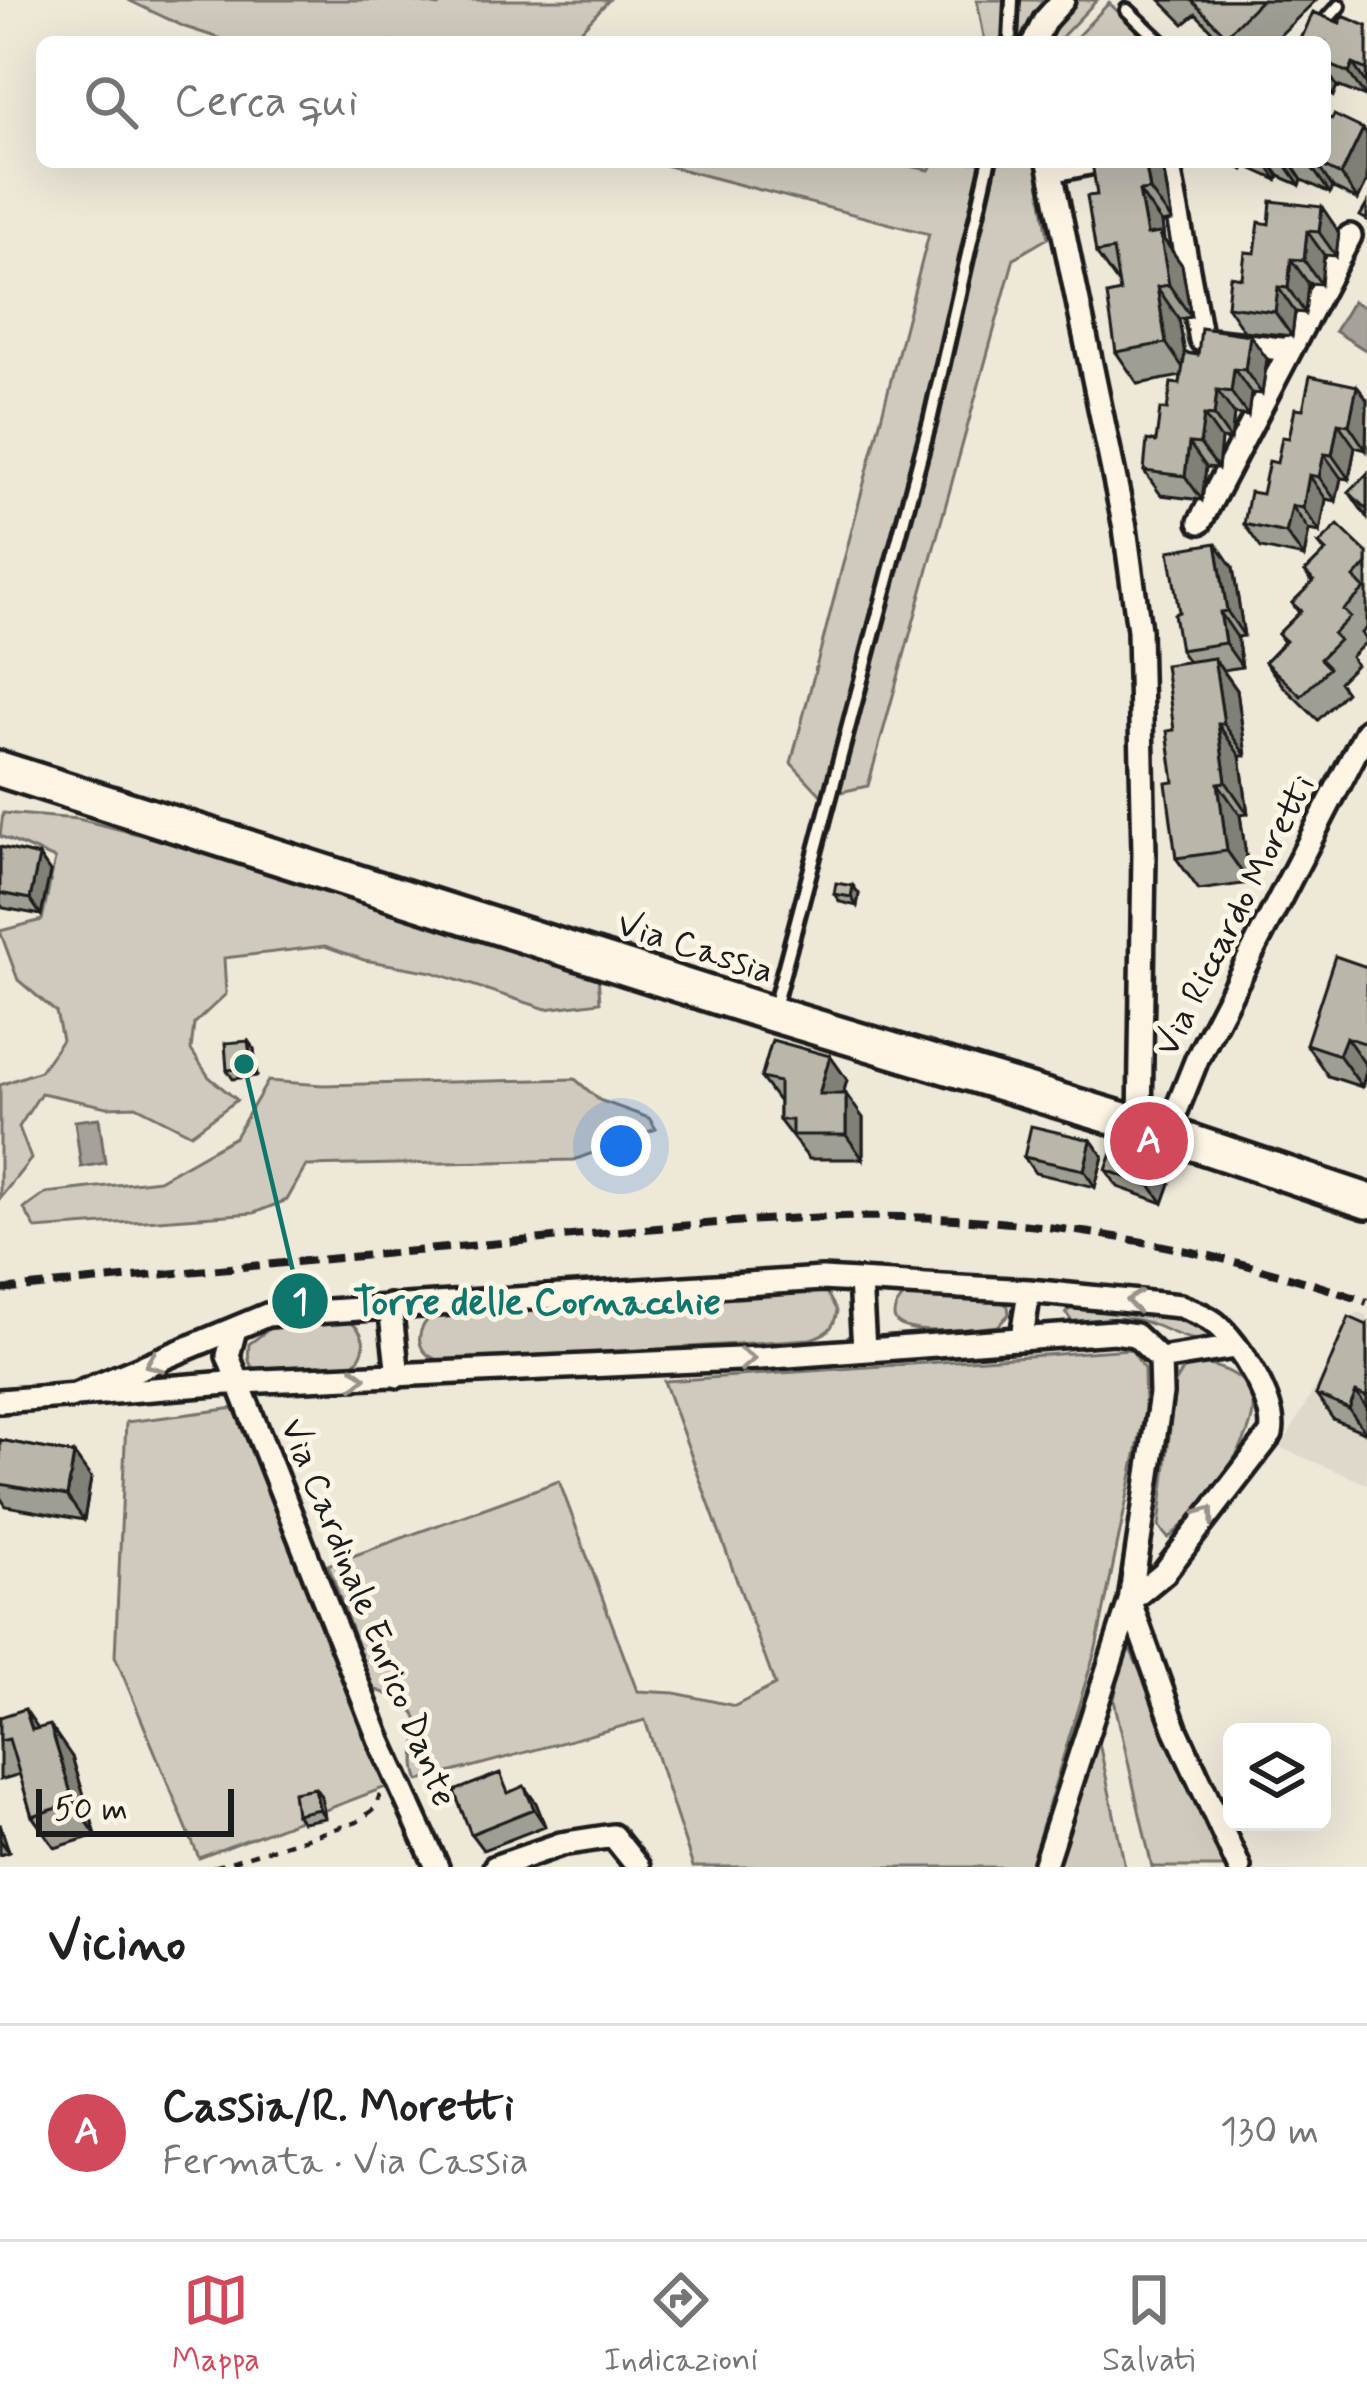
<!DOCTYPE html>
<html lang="it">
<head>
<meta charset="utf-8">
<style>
  body { margin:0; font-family:Mynerve,sans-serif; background:#f2f2f2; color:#202124 }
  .controls { position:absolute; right:36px; bottom:36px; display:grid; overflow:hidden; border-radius:18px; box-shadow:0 12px 48px #0002 }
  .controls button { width:108px; height:108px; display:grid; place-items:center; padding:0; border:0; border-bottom:3px solid #e0e0e0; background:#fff; color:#202124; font:60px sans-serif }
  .scale { position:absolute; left:36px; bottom:30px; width:198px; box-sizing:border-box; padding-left:12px; border:6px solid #1c1c1c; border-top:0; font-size:33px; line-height:42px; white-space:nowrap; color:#1c1c1c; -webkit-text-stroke:9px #fcf5e5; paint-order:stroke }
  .you { position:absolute; left:621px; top:1146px; width:42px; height:42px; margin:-30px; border:9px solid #fff; border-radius:50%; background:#1a73e8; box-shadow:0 0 0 18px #1a73e833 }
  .badge { display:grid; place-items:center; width:78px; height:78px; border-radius:50%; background:#d1495b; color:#fff; font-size:39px; font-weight:700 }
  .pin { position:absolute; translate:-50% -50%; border:6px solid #fff; box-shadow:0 3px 12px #0006 }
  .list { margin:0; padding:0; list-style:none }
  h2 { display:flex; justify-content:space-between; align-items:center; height:156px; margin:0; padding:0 48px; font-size:51px }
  h2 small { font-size:39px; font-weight:400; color:#757577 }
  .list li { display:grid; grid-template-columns:78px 1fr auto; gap:36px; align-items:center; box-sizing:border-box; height:216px; padding:0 48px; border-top:3px solid #e0e0e0 }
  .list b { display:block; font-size:45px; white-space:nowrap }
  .list p { margin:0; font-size:39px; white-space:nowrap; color:#757577 }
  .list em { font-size:39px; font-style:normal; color:#757577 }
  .icon { flex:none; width:66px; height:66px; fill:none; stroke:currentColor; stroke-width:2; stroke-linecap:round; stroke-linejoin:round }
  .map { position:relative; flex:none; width:1367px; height:1867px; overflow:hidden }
  .search { position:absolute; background:#fff; box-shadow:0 12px 48px #0002; left:36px; right:36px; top:36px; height:132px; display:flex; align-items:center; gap:30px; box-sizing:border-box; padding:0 42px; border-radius:18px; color:#757577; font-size:45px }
  .sheet { height:372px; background:#fff }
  nav { display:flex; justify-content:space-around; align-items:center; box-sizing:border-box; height:168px; border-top:3px solid #e0e0e0; background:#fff; font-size:33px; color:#757577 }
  nav a { display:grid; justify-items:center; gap:6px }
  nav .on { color:#d1495b }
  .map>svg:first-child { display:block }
</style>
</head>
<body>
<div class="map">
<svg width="1367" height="1867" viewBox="0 0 1367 1867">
  <rect width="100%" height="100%" fill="#eee8d9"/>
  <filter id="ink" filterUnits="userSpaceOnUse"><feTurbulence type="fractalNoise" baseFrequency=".00833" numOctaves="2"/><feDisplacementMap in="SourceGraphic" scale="24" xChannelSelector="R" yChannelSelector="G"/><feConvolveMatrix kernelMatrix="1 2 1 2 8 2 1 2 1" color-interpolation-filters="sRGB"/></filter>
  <g filter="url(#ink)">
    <!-- built -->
    <path fill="#ded9cb" d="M 1357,1312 L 1367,1315 L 1367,1484 L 1281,1448 Z"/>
    <!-- green -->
    <path fill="#cfcabd" stroke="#76736c" stroke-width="3" d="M 128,0 L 406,0 L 438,6 L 446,0 L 609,0 L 570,42 L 231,42 L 185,27 Z
      M 977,0 L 1097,0 L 1057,42 L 985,42 Z
      M 1109,3 L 1149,42 L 1072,42 Z
      M 653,162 L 889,162 L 929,170 L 934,162 L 1036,162 L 1048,238 L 1014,258 L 868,786 L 822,796 L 791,763 L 929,234 Z
      M 3,813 L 78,819 L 372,893 L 598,974 L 600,1002 L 546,1009 L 432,972 L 364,960 L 325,946 L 224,958 L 226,994 L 194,1024 L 191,1050 L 209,1077 L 237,1100 L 191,1134 L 136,1106 L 107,1107 L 41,1093 L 19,1127 L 31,1159 L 0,1198 L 0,1085 L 40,1071 L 62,1040 L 56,1012 L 18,980 L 0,931 L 42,920 L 55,859 L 0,836 Z
      M 575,1079 L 599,1100 L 649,1118 L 656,1129 L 574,1160 L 306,1166 L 287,1200 L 254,1213 L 36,1229 L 24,1209 L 46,1193 L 159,1180 L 235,1137 L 268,1081 L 323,1085 Z
      M 810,1285 L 825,1290 L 837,1311 C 834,1329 827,1334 810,1339 L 449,1363 C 412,1357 411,1328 440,1309 Z
      M 907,1293 L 998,1299 L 1008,1306 L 1009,1314 L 998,1326 C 978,1328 854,1347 907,1293 Z
      M 1073,1305 L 1189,1319 L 1214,1337 C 1185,1348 1161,1321 1132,1319 C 1113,1317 1092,1321 1073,1323 L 1066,1313 Z
      M 335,1317 C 359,1319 376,1347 352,1365 C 340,1373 267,1379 256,1371 C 247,1364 248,1355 249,1344 L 269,1329 Z
      M 1131,1349 L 1144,1369 L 1145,1411 L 1096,1648 L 1030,1867 L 693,1867 L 645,1720 L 419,1781 C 402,1741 450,1713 373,1689 L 328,1565 L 559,1481 L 637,1691 L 675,1693 L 735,1706 L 775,1685 L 664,1381 Z
      M 1195,1363 C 1293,1375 1246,1449 1206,1497 C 1194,1511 1183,1528 1168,1538 L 1159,1527 L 1175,1383 L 1185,1367 Z
      M 236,1408 L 386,1787 L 199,1858 L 115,1656 L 126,1422 Z
      M 1126,1640 L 1227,1867 L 1152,1867 L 1114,1700 Z
      M 1097,1733 L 1125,1867 L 1053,1867 Z"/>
    <!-- water -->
    <path fill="#a7a299" stroke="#6f6c67" stroke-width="3" d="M 1353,301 L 1367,309 L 1367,351 L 1335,331 Z
      M 99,1118 L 105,1163 L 81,1167 L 75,1121 Z"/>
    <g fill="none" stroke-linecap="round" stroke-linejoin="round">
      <!-- service casing -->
      <g stroke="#1c1c1c" stroke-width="20">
        <path id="service" d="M 1127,10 L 1161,42
          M 1010,42 L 1012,0
          M 1307,42 L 1339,6
          M 773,1011 L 930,421 L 989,162"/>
      </g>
      <!-- minor casing -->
      <g stroke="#1c1c1c" stroke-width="30">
        <path id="minor" d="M 1034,42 L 1045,20 L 1063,0
          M 1049,162 L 1125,528 L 1139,630 L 1144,853 L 1140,1125
          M 1168,162 L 1201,340 L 1290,350
          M 1051,171 L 1094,162
          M 1200,522 L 1350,236
          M 1167,1134 L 1197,1059 L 1367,730
          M 860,1281 L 864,1349
          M 390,1306 L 398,1376
          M 235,1329 L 228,1356 L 380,1741 L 437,1867
          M 1022,1337 L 1029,1291
          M 1160,1359 L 1235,1347
          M 70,1397 L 267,1315 L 822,1279 L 1029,1291 L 1180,1306 C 1193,1311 1205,1315 1215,1323 C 1239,1343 1278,1405 1271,1434 L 1164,1573 L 1130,1601
          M 0,1401 L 241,1382 L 760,1358 L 1114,1332 L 1135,1335 L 1160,1359
          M 1130,1602 L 1175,1728 L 1239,1867
          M 495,1867 L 561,1844 L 613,1836 L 638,1867
          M 1044,1867 L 1130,1601 L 1161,1394 L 1160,1359"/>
      </g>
      <!-- primary casing -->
      <g stroke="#1c1c1c" stroke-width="42">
        <path id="primary" d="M 0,769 L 772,1014 L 1140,1125 L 1367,1201"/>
      </g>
      <!-- path -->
      <path stroke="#1c1c1c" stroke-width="4.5" stroke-dasharray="9 9" stroke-linecap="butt" d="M 214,1867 L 357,1822 L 374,1809 L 380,1795"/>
      <!-- service -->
      <use href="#service" stroke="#fcf5e5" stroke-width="10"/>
      <!-- minor -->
      <use href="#minor" stroke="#fcf5e5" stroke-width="21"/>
      <!-- primary -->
      <use href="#primary" stroke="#fcf5e5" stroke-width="33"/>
      <!-- rail -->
      <path stroke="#1c1c1c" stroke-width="8" stroke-dasharray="18 9" stroke-linecap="butt" d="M 0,1290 C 160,1274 319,1260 479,1245 C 620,1232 763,1214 905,1217 C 1061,1220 1219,1250 1367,1302"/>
    </g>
    <!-- wall -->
    <path fill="#a09d92" stroke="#1c1c1c" stroke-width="3" d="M 1160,0 L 1316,0 L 1273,42 L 1223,42 L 1196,14 L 1184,24 Z
      M 1340,23 L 1367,26 L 1366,97 L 1337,86 L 1333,96 L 1325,92 L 1325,42 Z
      M 1363,129 L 1367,135 L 1367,181 L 1358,200 L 1333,188 L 1330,193 L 1302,180 L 1300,185 L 1279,176 L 1277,180 L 1246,166 L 1244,170 L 1226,162 L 1325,162 Z
      M 1163,166 L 1172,221 L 1162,223 L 1164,240 L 1182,265 L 1191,317 L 1179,319 L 1185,353 L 1267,359 L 1262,394 L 1251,393 L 1248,416 L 1234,414 L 1231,440 L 1221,439 L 1218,468 L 1206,467 L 1202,500 L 1161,495 L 1144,471 L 1167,410 L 1180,384 L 1181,376 L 1138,384 L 1116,352 L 1120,292 L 1119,285 L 1096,253 L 1097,195 Z
      M 1269,224 L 1339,232 L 1336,256 L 1324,255 L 1321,284 L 1308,283 L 1305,313 L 1295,312 L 1292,336 L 1244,331 L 1227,306 L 1255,253 Z
      M 1357,386 L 1367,400 L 1366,450 L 1355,447 L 1349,479 L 1341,478 L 1336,501 L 1326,499 L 1320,532 L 1309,530 L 1304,557 L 1261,548 L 1244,524 L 1262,494 L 1303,409 Z
      M 1367,474 L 1367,518 L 1349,492 Z
      M 1319,544 L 1367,553 L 1367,628 L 1362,633 L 1367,641 L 1351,657 L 1356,665 L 1339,682 L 1346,692 L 1318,720 L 1283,686 L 1265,662 L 1284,642 L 1278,634 L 1299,613 L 1292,603 L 1312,583 L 1305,572 L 1325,552 Z
      M 1233,568 L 1244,636 L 1237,637 L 1242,667 L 1223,670 L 1237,690 L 1246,756 L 1240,756 L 1248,814 L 1240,815 L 1250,883 L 1199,890 L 1176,858 L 1174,730 L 1188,662 L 1180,650 L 1179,612 Z
      M 0,847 L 39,856 L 50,872 L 41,915 L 3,908 L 0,904 Z
      M 853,886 L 859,894 L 857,906 L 840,902 L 834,894 Z
      M 1367,967 L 1367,1072 L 1362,1087 L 1328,1076 L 1306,1044 Z
      M 248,1041 L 254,1049 L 257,1076 L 233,1079 L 227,1070 Z
      M 830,1056 L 847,1080 L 843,1094 L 863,1118 L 863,1159 L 809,1159 L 779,1120 L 779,1102 L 761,1078 Z
      M 1103,1156 L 1095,1187 L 1035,1173 L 1024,1157 Z
      M 1162,1156 L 1174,1172 L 1163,1203 L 1118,1187 L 1106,1170 Z
      M 1367,1325 L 1367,1430 L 1366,1433 L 1333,1419 L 1316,1395 Z
      M 0,1440 L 74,1454 L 91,1478 L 84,1520 L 6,1506 L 0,1497 Z
      M 0,1717 L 38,1728 L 72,1757 L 96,1835 L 55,1848 L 32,1816 L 20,1774 L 0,1780 Z
      M 512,1791 L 536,1803 L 545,1826 L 483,1850 L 471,1834 Z
      M 321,1796 L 325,1818 L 302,1822 L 296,1814 Z
      M 0,1824 L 9,1852 L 0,1855 Z"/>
    <!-- shaded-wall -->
    <path fill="#827f77" stroke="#1c1c1c" stroke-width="3" d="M 1353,64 L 1367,85 L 1366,97 L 1349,73 Z
      M 1325,68 L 1337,86 L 1333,96 L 1325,84 Z
      M 1363,129 L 1367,135 L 1367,181 L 1358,200 L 1341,175 Z
      M 1145,162 L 1160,162 L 1163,166 L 1172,221 L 1150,190 Z
      M 1265,162 L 1269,162 L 1279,176 L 1277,180 Z
      M 1284,162 L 1290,162 L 1302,180 L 1300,185 Z
      M 1316,163 L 1333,188 L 1330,193 L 1313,169 Z
      M 1139,191 L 1162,223 L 1164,240 L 1182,265 L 1191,317 L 1169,285 L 1147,235 Z
      M 1322,207 L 1339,232 L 1336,256 L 1319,232 Z
      M 1307,231 L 1324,255 L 1321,284 L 1304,260 Z
      M 1291,259 L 1308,283 L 1305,313 L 1288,288 Z
      M 1157,287 L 1179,319 L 1188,375 L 1166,343 Z
      M 1278,287 L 1295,312 L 1292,336 L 1275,312 Z
      M 1250,335 L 1267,359 L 1262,394 L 1245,370 Z
      M 1234,369 L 1251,393 L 1248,416 L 1231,392 Z
      M 1357,386 L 1367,400 L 1366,450 L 1349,425 Z
      M 1217,390 L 1234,414 L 1231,440 L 1214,416 Z
      M 1204,415 L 1221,439 L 1218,468 L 1200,444 Z
      M 1338,423 L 1355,447 L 1349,479 L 1332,455 Z
      M 1189,443 L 1206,467 L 1202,500 L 1185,476 Z
      M 1324,454 L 1341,478 L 1336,501 L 1319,477 Z
      M 1309,475 L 1326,499 L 1320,532 L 1303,508 Z
      M 1292,506 L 1309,530 L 1304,557 L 1286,533 Z
      M 1216,543 L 1233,568 L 1244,636 L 1227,611 Z
      M 1220,612 L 1237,637 L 1242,667 L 1225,643 Z
      M 1214,658 L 1237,690 L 1246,756 L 1224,724 Z
      M 1218,724 L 1240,756 L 1248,814 L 1226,782 Z
      M 1218,783 L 1240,815 L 1250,883 L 1227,851 Z
      M 39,856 L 50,872 L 41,915 L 30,899 Z
      M 853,886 L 859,894 L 857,906 L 851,897 Z
      M 1346,1037 L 1367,1067 L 1362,1087 L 1339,1055 Z
      M 248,1041 L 254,1049 L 257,1076 L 252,1068 Z
      M 830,1056 L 847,1080 L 836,1118 L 819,1094 Z
      M 846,1094 L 863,1118 L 863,1159 L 846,1135 Z
      M 1091,1140 L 1103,1156 L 1095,1187 L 1084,1170 Z
      M 1162,1156 L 1174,1172 L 1163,1203 L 1151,1186 Z
      M 1356,1392 L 1367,1408 L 1366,1433 L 1349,1409 Z
      M 74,1454 L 91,1478 L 84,1520 L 67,1496 Z
      M 25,1709 L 47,1741 L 32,1730 Z
      M 50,1725 L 72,1757 L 96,1835 L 74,1803 Z
      M 524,1786 L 536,1803 L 545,1826 L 534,1809 Z
      M 315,1788 L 321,1796 L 325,1818 L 319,1809 Z
      M 0,1824 L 9,1852 L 0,1840 Z"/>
    <!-- building -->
    <path fill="#bab6aa" stroke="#1c1c1c" stroke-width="3" d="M 1191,0 L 1261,0 L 1226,35 Z
      M 1313,12 L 1340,23 L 1343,16 L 1367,26 L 1367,70 L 1353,64 L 1349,73 L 1325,63 L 1325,42 L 1300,42 Z
      M 1334,115 L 1363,129 L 1341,175 L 1316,163 L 1313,169 L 1298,162 L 1325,162 L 1325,117 L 1332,119 Z
      M 1092,162 L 1145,162 L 1150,190 L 1139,191 L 1147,235 L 1160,233 L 1169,285 L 1157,287 L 1166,343 L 1116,352 L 1107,295 L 1120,292 L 1113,250 L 1096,253 L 1087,196 L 1097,195 Z
      M 1271,201 L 1322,207 L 1319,232 L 1307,231 L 1304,260 L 1291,259 L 1288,288 L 1278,287 L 1275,312 L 1227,306 L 1230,276 L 1242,278 L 1245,252 L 1255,253 L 1259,222 L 1269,224 Z
      M 1367,204 L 1367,220 L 1360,216 Z
      M 1201,328 L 1250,335 L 1245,370 L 1234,369 L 1231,392 L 1217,390 L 1214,416 L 1204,415 L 1200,444 L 1189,443 L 1185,476 L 1144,471 L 1147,440 L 1156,442 L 1160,409 L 1167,410 L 1171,383 L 1180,384 L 1185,353 L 1198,355 Z
      M 1310,376 L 1357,386 L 1349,425 L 1338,423 L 1332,455 L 1324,454 L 1319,477 L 1309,475 L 1303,508 L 1292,506 L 1286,533 L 1244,524 L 1250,492 L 1262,494 L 1269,461 L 1277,463 L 1282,437 L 1289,438 L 1295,408 L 1303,409 Z
      M 1367,474 L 1367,510 L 1349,492 Z
      M 1338,525 L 1367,553 L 1367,564 L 1354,578 L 1365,589 L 1343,610 L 1350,617 L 1333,634 L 1339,640 L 1320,659 L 1329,668 L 1301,696 L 1265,662 L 1286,641 L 1278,634 L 1301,611 L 1292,603 L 1314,581 L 1305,572 L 1326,551 L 1319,544 Z
      M 1216,543 L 1227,611 L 1220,612 L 1225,643 L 1180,650 L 1174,614 L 1179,612 L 1169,551 Z
      M 1214,658 L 1224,724 L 1218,724 L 1226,782 L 1218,783 L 1227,851 L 1176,858 L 1166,783 L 1174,782 L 1167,731 L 1174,730 L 1165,665 Z
      M 0,847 L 39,856 L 30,899 L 0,893 Z
      M 836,883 L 853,886 L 851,897 L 834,894 Z
      M 1335,956 L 1367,967 L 1367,1044 L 1346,1037 L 1339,1055 L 1306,1044 Z
      M 772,1040 L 830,1056 L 819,1094 L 846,1094 L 846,1135 L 792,1135 L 792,1120 L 779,1120 L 779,1082 L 761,1078 Z
      M 248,1041 L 252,1068 L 227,1070 L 225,1043 Z
      M 1031,1126 L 1091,1140 L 1084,1170 L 1024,1157 Z
      M 1117,1140 L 1162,1156 L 1151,1186 L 1106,1170 Z
      M 1349,1317 L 1367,1325 L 1367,1397 L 1356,1392 L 1349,1409 L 1316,1395 Z
      M 0,1440 L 74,1454 L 67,1496 L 0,1484 Z
      M 25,1709 L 32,1730 L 50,1725 L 74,1803 L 32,1816 L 9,1739 L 0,1741 L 0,1717 Z
      M 500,1773 L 508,1793 L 524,1786 L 534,1809 L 471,1834 L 454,1791 Z
      M 315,1788 L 319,1809 L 296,1814 L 293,1792 Z"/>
    <!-- one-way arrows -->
    <defs><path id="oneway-chevron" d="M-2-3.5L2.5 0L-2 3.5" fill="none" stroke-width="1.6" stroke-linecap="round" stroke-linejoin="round" transform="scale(3)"/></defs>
    <g stroke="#97938b">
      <use href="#oneway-chevron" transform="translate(1134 1301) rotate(-174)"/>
      <use href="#oneway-chevron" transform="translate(747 1359) rotate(-3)"/>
      <use href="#oneway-chevron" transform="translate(153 1363) rotate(158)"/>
      <use href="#oneway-chevron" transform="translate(358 1378) rotate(-2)"/>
      <use href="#oneway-chevron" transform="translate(1207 1514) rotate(-54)"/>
    </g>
  </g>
  <g text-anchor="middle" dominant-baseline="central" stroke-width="10" stroke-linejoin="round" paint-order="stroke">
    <!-- street labels -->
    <g font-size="36" fill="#1c1c1c" stroke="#fcf5e5">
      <text transform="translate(1236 916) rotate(-63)">Via Riccardo Moretti</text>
      <text transform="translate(695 949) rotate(18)">Via Cassia</text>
      <text transform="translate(367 1613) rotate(68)">Via Cardinale Enrico Dante</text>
    </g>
  </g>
  <!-- callouts -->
  <path fill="none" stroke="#0f766e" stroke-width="4.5" d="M244 1064L300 1301"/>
  <g fill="#0f766e" stroke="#fcf5e5" stroke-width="4.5">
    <circle cx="244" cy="1064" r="12"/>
    <circle cx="300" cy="1301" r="30"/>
  </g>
  <g font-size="36" text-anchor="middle" font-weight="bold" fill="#fff">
    <text x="300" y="1313">1</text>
  </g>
  <g font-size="39" text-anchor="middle" font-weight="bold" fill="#0f766e" stroke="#fcf5e5" stroke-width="10" stroke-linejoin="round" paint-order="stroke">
    <text x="537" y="1314">Torre delle Cornacchie</text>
  </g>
</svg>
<div class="controls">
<button><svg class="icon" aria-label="layers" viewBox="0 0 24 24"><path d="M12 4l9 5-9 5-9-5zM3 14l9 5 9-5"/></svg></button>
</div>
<div class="scale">50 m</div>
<div class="you"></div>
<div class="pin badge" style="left:1149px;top:1141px">A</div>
<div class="search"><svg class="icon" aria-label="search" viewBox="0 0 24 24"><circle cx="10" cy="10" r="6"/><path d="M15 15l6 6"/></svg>Cerca qui</div>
</div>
<section class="sheet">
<h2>Vicino<small></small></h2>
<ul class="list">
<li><span class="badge">A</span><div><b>Cassia/R. Moretti</b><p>Fermata · Via Cassia</p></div><em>130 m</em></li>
</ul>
</section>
<nav>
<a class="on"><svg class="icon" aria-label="map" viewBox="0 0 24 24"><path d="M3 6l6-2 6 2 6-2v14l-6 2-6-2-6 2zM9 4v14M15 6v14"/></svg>Mappa</a>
<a><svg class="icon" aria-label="directions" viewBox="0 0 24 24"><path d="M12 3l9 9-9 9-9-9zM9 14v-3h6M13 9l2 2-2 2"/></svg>Indicazioni</a>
<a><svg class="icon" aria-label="saved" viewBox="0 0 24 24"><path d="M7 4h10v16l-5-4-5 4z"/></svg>Salvati</a>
</nav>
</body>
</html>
